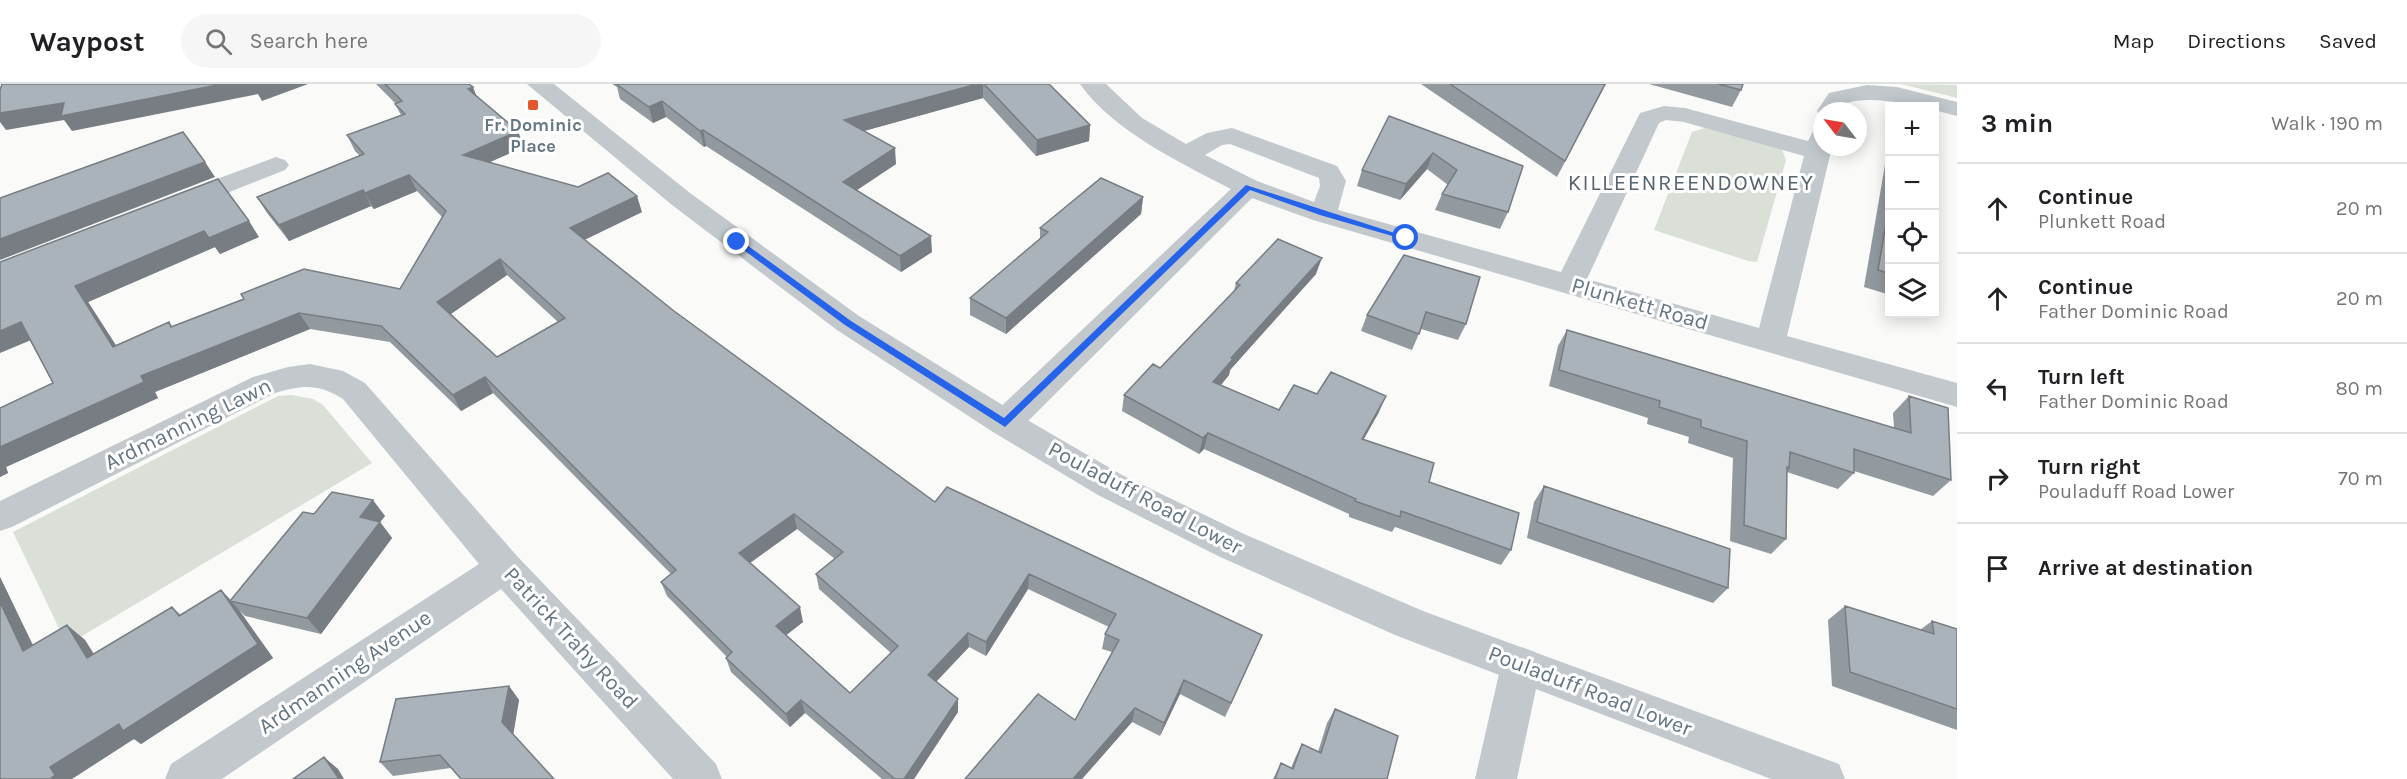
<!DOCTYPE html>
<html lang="en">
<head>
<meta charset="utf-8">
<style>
  body { margin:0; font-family:Karla,sans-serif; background:#f6f6f6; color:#202124 }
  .controls { position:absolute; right:18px; top:18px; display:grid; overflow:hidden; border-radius:0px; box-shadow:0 3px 15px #0003 }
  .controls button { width:54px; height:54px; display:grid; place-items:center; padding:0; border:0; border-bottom:2px solid #e0e0e0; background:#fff; color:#202124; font:30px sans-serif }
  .compass { position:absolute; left:1813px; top:18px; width:54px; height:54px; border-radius:50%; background:#fff; box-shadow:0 3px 15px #0003; rotate:301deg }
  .stop { position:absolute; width:18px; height:18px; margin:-14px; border:4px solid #2563eb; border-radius:50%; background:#fff }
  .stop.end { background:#2563eb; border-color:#fff; box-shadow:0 2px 6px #0008 }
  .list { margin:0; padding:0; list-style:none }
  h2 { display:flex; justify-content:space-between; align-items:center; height:78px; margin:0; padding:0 24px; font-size:26px }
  h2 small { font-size:20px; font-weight:400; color:#757577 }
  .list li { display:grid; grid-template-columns:39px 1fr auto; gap:18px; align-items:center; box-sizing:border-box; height:90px; padding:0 24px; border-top:2px solid #e0e0e0 }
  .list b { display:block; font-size:22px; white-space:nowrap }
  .list p { margin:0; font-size:20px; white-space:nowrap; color:#757577 }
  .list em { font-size:20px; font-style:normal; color:#757577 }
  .icon { flex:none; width:33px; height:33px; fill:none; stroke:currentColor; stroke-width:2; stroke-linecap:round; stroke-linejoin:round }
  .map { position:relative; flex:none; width:1957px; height:695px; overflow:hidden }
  header { display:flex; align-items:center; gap:36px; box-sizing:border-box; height:84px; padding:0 30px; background:#fff; border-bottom:2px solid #e0e0e0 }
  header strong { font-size:28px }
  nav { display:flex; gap:33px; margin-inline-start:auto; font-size:21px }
  .search { width:420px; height:54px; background:#f6f6f6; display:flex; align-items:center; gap:15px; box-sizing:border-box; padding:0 21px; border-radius:33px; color:#757577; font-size:22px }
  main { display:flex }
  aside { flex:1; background:#fff }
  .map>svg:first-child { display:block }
</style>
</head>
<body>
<header>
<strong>Waypost</strong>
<div class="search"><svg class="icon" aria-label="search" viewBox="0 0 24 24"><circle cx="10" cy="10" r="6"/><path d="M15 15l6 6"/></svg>Search here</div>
<nav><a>Map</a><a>Directions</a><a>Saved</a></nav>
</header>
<main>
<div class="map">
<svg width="1957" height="695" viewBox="0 0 1957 695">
  <rect width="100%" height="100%" fill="#fafaf8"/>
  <!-- green -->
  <path fill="#dadfd7" d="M 1901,0 L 1957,1 L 1957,14 Z
    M 1705,44 L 1775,62 L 1782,66 L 1786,76 L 1757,178 L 1748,177 L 1654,146 L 1692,48 Z
    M 291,311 L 313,315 L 323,321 L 372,379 L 67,561 L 13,448 L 278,312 Z"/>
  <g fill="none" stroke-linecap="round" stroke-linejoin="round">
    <!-- minor -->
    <path fill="#c3c8cc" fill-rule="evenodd" d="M 1080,0 L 1106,0 L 1142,34 L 1186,60 L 1207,49 L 1232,44 L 1337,82 L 1346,97 L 1338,126 L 1561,188 L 1640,29 L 1664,22 L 1685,24 L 1808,57 L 1813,47 L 1822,44 L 1822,63 L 1832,63 L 1787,252 L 1957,299 L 1957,323 L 1313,136 L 1252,114 L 1017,348 L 1005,351 L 993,348 L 989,339 L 993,330 L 1231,105 C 1181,79 1113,47 1080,0 ZM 1666,36 L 1684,38 L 1804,72 L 1759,244 L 1587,195 L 1659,39 ZM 1230,60 L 1319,94 L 1320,102 L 1314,118 L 1257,97 L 1205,71 L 1222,61 Z
      M 1867,1 L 1897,3 L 1957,18 L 1957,32 L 1934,26 L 1934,22 C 1904,22 1876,11 1846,19 L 1841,27 L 1822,27 L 1822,33 L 1817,27 L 1829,9 Z
      M 276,73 L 285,76 L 289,81 L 285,86 L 189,124 L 180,126 L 171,124 L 167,118 L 171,112 Z
      M 310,280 L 343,287 L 365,299 L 517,472 L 716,680 L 722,695 L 673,695 L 501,505 L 222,695 L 165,695 L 171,680 L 479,480 L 343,315 C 318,299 302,301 275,309 L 12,443 L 0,447 L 0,417 L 253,293 L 288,283 Z
      M 1521,563 L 1535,568 L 1541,581 L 1517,695 L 1475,695 L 1501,581 L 1507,568 Z"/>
    <!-- tertiary -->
    <path fill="#c3c8cc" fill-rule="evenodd" d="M 527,0 L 554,0 L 690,109 L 859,232 L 1017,330 L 1122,391 L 1244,450 L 1423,527 L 1839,680 L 1845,695 L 1771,695 L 1395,551 L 1218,472 L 1098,411 L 993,348 L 837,246 L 672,121 Z"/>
  </g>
  <!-- wall -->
  <path fill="#929a9f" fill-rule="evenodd" d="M 376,0 L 469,0 L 476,11 L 524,63 L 489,78 L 642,128 L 584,156 L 674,227 L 935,418 L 1262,551 L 1225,633 L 1180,610 L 1160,652 L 1132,638 L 1082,695 L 965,695 L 1075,636 L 1112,568 L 1102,565 L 1105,550 L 1109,543 L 1028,505 L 986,572 L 969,563 L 936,598 L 958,615 L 958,628 L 914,695 L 882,695 L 805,629 L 790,643 L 731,588 L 726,574 L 727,573 L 667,512 L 661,498 L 671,490 L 493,309 L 461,327 L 390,258 L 310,245 L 155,308 L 158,314 L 6,383 L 8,389 L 0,393 L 53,299 L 30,257 L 0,178 L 259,153 L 220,170 L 215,163 L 88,218 L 116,261 L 169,238 L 172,242 L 400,205 L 442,133 L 417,107 L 374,125 L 371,122 L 289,157 L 267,129 L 257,113 L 360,72 L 355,67 L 347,51 L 401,31 L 395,20 L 396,20 ZM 507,191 L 558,238 L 497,273 L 451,230 ZM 797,445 L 835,475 L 816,490 L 819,505 L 891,569 L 850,609 L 786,551 L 803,538 L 750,479 Z
    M 612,0 L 1049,0 L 1090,41 L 1089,57 L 1036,72 L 983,14 L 864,47 L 896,80 L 857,106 L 932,168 L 901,188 L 706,62 L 704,63 L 666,33 L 653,39 L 620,15 L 617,3 Z
    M 1421,0 L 1606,0 L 1557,93 Z
    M 1649,0 L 1743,0 L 1741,6 L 1732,23 Z
    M 1389,32 L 1523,82 L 1508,128 L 1500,145 L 1435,126 L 1442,110 L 1448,101 L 1427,85 L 1400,116 L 1357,102 L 1362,86 Z
    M 1890,71 L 1890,211 L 1864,203 L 1886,75 Z
    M 1143,113 L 1141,130 L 1006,250 L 970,231 L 970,214 L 1040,155 L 1040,144 Z
    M 1316,190 L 1230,286 L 1229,291 L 1221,301 L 1279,326 L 1317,310 L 1379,328 L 1363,355 L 1429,398 L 1511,466 L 1501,481 L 1395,443 L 1392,448 L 1349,433 L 1349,430 L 1204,365 L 1199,370 L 1122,327 L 1124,311 L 1160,284 L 1234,207 L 1236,199 Z
    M 1480,193 L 1466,240 L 1458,256 L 1421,245 L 1412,266 L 1361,247 L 1367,231 Z
    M 1567,246 L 1894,344 L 1893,329 L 1909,312 L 1951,396 L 1933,412 L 1854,387 L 1854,389 L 1838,405 L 1787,388 L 1786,455 L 1771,470 L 1730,457 L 1733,374 L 1688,359 L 1689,353 L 1647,340 L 1648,334 L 1549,302 L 1558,262 Z
    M 1544,402 L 1728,504 L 1713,519 L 1527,454 L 1534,418 Z
    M 314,430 L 385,432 L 380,438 L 392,454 L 321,550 L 245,532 L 239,526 L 273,574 L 141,660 L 134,655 L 0,695 L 0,493 L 33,561 L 67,541 L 85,556 L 94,570 L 172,523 L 181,531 L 221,506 L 231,516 Z
    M 1845,522 L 1920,546 L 1932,537 L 1957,545 L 1957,646 L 1832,602 L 1828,536 Z
    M 509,602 L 519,616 L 513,650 L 451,684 L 393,692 L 380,678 Z
    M 1335,625 L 1387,695 L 1273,695 L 1281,679 L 1291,684 L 1295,674 L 1302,660 L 1318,668 L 1327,639 Z"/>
  <!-- shaded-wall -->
  <path fill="#777d82" d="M 222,0 L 308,0 L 262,17 L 258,10 L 72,47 L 64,36 L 6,46 L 0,38 L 0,29 L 64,19 Z
    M 977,0 L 983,0 L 983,14 L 846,52 L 844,36 Z
    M 473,3 L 479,19 L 468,5 Z
    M 662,17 L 666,33 L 653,39 L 649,23 Z
    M 1090,41 L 1089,57 L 1036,72 L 1037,56 Z
    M 703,46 L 706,62 L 704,63 L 700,47 Z
    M 518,47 L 524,63 L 470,87 L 463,71 Z
    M 895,64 L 896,80 L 845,114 L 843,98 Z
    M 1433,69 L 1427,85 L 1400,116 L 1406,100 Z
    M 205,78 L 215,93 L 0,176 L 0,155 Z
    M 409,91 L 417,107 L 374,125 L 365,109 Z
    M 363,106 L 371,122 L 289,157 L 279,141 Z
    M 637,112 L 642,128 L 576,160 L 570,144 Z
    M 1143,113 L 1141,130 L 1006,250 L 1006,234 Z
    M 249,137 L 259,153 L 220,170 L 215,163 L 88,218 L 127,279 L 113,263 L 75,202 L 204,147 Z
    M 931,152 L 932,168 L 901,188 L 900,172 Z
    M 1322,174 L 1316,190 L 1230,286 L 1229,291 L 1210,314 L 1213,298 L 1231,274 Z
    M 500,175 L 507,191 L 445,234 L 437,218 Z
    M 299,229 L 310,245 L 155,308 L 158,314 L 6,383 L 8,389 L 0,393 L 0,363 L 141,292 Z
    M 21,238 L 36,254 L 0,269 L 0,247 Z
    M 485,293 L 493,309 L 461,327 L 453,311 Z
    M 1386,312 L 1379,328 L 1355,371 L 1362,355 Z
    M 1208,349 L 1204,365 L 1199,370 L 1203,354 Z
    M 373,416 L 385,432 L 380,438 L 392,454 L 321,550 L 307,534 L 360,433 Z
    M 794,430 L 797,445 L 743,484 L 739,469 Z
    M 1029,490 L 1028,505 L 986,572 L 986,558 Z
    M 0,493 L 42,581 L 23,567 L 0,518 Z
    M 221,506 L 239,526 L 273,574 L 141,660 L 134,655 L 72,695 L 50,695 L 50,683 Z
    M 800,523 L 803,538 L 780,556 L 776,542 Z
    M 67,541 L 85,556 L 105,589 L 87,574 Z
    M 968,549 L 969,563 L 929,605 L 928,591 Z
    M 1262,551 L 1256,565 L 1225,633 L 1231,619 Z
    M 1184,596 L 1180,610 L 1160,652 L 1164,639 Z
    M 509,602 L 519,616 L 513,652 L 502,638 Z
    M 958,615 L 958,628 L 914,695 L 904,695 Z
    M 801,616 L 805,629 L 790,643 L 786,630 Z
    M 1135,624 L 1132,638 L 1082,695 L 1073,695 Z
    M 324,673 L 338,685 L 344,695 L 339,695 Z"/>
  <!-- building -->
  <path fill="#aab3b9" stroke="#777d82" stroke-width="1.5" fill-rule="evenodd" d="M 2,0 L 222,0 L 61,32 L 64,19 L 0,29 L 0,6 Z
    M 385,0 L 469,0 L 473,3 L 468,5 L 518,47 L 463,71 L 578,103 L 608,89 L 637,112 L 570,144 L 674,227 L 935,418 L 947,403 L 1262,551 L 1231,619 L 1184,596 L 1164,639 L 1135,624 L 1073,695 L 965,695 L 1038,610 L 1075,636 L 1119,556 L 1105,550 L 1116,530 L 1029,490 L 986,558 L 968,549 L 928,591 L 958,615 L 904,695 L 895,695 L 801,616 L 786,630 L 726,574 L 732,568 L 661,498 L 676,486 L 485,293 L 453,311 L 381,242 L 299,229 L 141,292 L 144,298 L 0,363 L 0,324 L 53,299 L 21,238 L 0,247 L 0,178 L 218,95 L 249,137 L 209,154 L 204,147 L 75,202 L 113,263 L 169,238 L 171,243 L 244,215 L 241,210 L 304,185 L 400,205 L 446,127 L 409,91 L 365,109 L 363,106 L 279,141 L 257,113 L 364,70 L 347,51 L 405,30 L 395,20 L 402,17 ZM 500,175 L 565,234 L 497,273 L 437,218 ZM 794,430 L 843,468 L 816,490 L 898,562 L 850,609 L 776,542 L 800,523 L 739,469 Z
    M 616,0 L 977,0 L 844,36 L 895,64 L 843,98 L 931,152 L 900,172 L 703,46 L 700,47 L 662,17 L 649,23 Z
    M 984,0 L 1049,0 L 1090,41 L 1037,56 Z
    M 1450,0 L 1605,0 L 1565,77 Z
    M 1718,0 L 1743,0 L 1741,6 Z
    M 1389,32 L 1523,82 L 1508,128 L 1442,110 L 1457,86 L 1433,69 L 1406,100 L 1362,86 Z
    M 183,48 L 205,78 L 0,155 L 0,114 Z
    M 1101,94 L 1143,113 L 1006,234 L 970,214 L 1048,148 L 1040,144 Z
    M 1890,116 L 1890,190 L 1878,186 Z
    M 1278,155 L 1322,174 L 1231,274 L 1233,275 L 1213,298 L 1279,326 L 1294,301 L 1317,310 L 1331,288 L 1386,312 L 1362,355 L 1434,379 L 1429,398 L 1519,429 L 1511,466 L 1401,427 L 1400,433 L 1355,417 L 1356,415 L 1208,349 L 1203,354 L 1124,311 L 1153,280 L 1160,284 L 1240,201 L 1236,199 Z
    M 1404,171 L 1480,193 L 1466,240 L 1426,228 L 1419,250 L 1367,231 Z
    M 1567,246 L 1911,349 L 1909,312 L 1948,324 L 1951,396 L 1854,365 L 1854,389 L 1790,368 L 1789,384 L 1787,383 L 1786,455 L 1744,441 L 1747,357 L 1701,343 L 1701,336 L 1659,323 L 1660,317 L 1559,286 Z
    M 1544,402 L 1730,465 L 1728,504 L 1537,438 Z
    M 332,408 L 373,416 L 360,433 L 380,438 L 307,534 L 230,517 L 303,428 L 314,430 Z
    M 221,506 L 258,560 L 123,647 L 119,640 L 50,683 L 55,691 L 50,695 L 0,695 L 0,518 L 23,567 L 67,541 L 87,574 L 172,523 L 179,532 Z
    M 1845,522 L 1934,550 L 1932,537 L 1957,545 L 1957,625 L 1850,588 Z
    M 509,602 L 502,638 L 554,695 L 461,695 L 440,671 L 380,678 L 396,615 Z
    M 1335,625 L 1398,652 L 1387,695 L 1275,695 L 1281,679 L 1293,685 L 1302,660 L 1321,669 Z
    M 324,673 L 339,695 L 293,695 Z"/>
  <!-- route -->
  <path fill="#2563eb" d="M 1246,101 L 1410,154 L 1406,156 L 1320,131 L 1250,106 L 1005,343 L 845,241 L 733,158 L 740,156 L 851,237 L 1004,334 Z"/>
  <!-- markers -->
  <rect fill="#e4572e" stroke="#fff" stroke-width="2" x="527" y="15" width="12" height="12" rx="3"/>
  <g text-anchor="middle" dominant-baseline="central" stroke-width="6" stroke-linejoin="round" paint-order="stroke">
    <!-- far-poi labels -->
    <g font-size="18" font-weight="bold" fill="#657683" stroke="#fff">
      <text x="533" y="41">Fr. Dominic<tspan x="533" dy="21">Place</tspan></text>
    </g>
    <!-- far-quarter labels -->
    <g font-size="22" letter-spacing="1.5" fill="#57646e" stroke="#fff">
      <text x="1691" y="99">KILLEENREENDOWNEY</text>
    </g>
    <!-- street labels -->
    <g font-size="22" fill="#657683" stroke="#fff">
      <text transform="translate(1640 220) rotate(16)">Plunkett Road</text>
      <text transform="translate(188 340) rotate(-26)">Ardmanning Lawn</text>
      <text transform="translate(1145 414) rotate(28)">Pouladuff Road Lower</text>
      <text transform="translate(571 554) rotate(47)">Patrick Trahy Road</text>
      <text transform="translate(345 588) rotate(-34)">Ardmanning Avenue</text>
      <text transform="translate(1590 607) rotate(21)">Pouladuff Road Lower</text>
    </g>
  </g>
</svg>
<div class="controls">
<button>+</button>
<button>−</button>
<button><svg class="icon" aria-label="locate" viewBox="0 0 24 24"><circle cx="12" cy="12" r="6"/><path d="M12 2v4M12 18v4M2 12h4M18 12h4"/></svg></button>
<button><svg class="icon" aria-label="layers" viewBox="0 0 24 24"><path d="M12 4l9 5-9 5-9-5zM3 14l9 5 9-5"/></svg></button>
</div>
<svg class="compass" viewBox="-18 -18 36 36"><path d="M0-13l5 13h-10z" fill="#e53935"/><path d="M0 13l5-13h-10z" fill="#757577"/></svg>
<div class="stop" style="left:1406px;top:154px"></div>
<div class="stop end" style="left:737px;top:158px"></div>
</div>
<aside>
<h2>3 min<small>Walk · 190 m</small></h2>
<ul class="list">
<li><svg class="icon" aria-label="ahead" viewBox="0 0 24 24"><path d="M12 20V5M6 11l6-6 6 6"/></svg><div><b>Continue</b><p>Plunkett Road</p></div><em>20 m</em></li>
<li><svg class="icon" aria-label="ahead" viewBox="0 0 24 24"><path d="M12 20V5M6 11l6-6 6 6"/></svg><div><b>Continue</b><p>Father Dominic Road</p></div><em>20 m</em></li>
<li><svg class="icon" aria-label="left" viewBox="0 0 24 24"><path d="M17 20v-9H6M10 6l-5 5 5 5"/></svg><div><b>Turn left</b><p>Father Dominic Road</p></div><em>80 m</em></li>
<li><svg class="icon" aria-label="right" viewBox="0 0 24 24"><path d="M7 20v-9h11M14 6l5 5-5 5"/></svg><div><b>Turn right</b><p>Pouladuff Road Lower</p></div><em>70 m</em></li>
<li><svg class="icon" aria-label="arrive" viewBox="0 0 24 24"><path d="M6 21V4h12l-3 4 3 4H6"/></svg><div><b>Arrive at destination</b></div></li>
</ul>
</aside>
</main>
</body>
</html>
